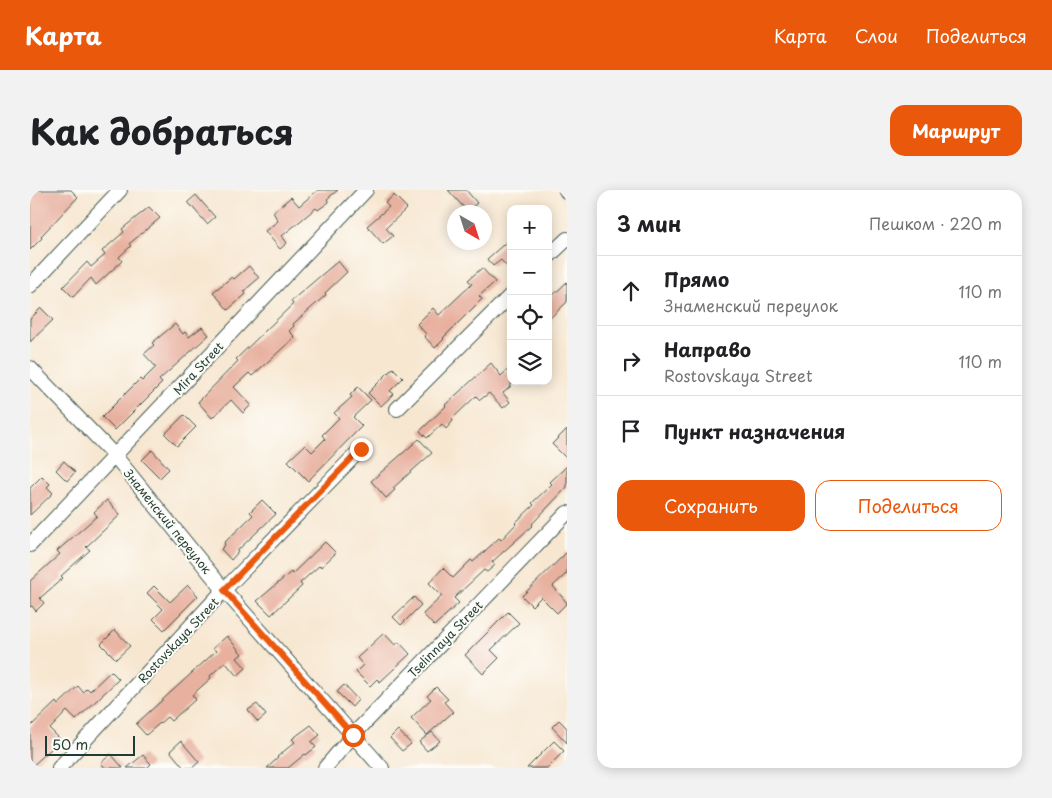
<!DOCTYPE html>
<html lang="ru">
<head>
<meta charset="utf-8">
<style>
  body { margin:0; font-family:"Playpen Sans",sans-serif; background:#f2f2f2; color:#202124 }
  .controls { position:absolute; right:15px; top:15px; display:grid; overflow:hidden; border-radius:10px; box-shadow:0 2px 12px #0003 }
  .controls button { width:45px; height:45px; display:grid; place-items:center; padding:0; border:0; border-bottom:1px solid #e0e0e0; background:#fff; color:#202124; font:25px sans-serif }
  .compass { position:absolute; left:417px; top:15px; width:45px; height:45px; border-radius:50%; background:#fff; box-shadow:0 2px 12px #0003; rotate:141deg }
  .scale { position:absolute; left:15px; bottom:12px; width:90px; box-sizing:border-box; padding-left:5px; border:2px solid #1f3d34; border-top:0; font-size:14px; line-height:18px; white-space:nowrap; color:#1f3d34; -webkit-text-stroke:4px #fdfcf7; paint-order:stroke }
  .stop { position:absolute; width:15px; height:15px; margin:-11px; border:4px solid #ea580c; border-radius:50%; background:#fff }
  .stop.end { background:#ea580c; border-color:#fff; box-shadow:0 1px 5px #0008 }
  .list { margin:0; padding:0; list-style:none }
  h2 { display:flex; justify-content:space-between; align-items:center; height:65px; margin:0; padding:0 20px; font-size:21px }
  h2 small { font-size:16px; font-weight:400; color:#757577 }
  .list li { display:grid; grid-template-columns:32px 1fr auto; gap:15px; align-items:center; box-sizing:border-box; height:70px; padding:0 20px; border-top:1px solid #e0e0e0 }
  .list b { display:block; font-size:19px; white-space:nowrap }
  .list p { margin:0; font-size:16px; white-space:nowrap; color:#757577 }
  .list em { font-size:16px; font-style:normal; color:#757577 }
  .actions { display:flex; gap:10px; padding:15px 20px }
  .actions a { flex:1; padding:11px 0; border:1px solid #ea580c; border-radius:15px; text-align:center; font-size:18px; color:#ea580c }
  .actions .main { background:#ea580c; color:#fff }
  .icon { flex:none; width:28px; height:28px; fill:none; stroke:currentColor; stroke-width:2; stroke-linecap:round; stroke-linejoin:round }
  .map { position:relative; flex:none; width:537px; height:578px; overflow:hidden; border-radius:15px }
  header { display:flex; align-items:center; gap:30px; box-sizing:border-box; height:70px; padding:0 25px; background:#ea580c; color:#fff }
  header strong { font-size:24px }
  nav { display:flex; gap:28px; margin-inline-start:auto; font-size:18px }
  .intro { display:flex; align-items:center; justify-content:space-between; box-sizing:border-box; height:120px; padding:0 30px }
  h1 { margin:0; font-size:35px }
  .button { padding:12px 22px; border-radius:15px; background:#ea580c; color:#fff; font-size:18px; font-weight:700 }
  main { display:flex; gap:30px; padding:0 30px }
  aside { flex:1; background:#fff; border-radius:15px; box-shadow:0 2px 12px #0003 }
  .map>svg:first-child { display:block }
</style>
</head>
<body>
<header>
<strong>Карта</strong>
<nav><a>Карта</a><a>Слои</a><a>Поделиться</a></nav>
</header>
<div class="intro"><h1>Как добраться</h1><a class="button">Маршрут</a></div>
<main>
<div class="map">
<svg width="537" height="578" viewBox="0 0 537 578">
  <rect width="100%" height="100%" fill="#fdfcf7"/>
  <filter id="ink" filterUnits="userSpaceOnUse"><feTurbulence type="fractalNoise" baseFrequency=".02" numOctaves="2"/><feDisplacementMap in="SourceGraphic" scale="10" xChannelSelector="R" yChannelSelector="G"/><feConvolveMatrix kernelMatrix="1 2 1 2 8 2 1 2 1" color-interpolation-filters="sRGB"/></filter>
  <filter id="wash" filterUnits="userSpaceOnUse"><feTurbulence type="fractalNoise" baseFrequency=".0096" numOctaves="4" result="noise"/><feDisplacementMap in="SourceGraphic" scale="20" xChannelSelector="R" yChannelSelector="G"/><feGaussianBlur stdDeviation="1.12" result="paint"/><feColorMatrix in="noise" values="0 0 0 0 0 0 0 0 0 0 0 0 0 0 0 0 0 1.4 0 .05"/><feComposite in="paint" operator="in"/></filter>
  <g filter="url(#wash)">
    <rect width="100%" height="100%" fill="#f7e7d1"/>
    <g id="blocks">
      <!-- building -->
      <path fill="#e8b09f" d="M 6,0 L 41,0 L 48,7 L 11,46 L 12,48 L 0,60 L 0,6 Z
        M 288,0 L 308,0 L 297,9 L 299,12 L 288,20 L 286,18 L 252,46 L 257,53 L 250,59 L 235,41 L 248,31 L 243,22 L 261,7 L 269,16 Z
        M 418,0 L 436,0 L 447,13 L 437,21 Z
        M 166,5 L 185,27 L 177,34 L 158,12 Z
        M 364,5 L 377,18 L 356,38 L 363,46 L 353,54 L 337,36 L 359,17 L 355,13 Z
        M 119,17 L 130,28 L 99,54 L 101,56 L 89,67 L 92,71 L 66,95 L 61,88 L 43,107 L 33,97 L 57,72 L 61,77 L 75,65 L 72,61 L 94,42 L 92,39 Z
        M 481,48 L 481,81 L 471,70 L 463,76 L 457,69 Z
        M 308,71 L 317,82 L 295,103 L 296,105 L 263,134 L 264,136 L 259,141 L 265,147 L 222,186 L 219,183 L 204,197 L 221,215 L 213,223 L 201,210 L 182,228 L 168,212 L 208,171 L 206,169 L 263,114 L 261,111 Z
        M 219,76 L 229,88 L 214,101 L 216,104 L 198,120 L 183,102 L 202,87 L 204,89 Z
        M 452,78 L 465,92 L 449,106 L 452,109 L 413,148 L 414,149 L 405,158 L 394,146 L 396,144 L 387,134 L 403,118 L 409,125 L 442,94 L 438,90 Z
        M 537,92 L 537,112 L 518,130 L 518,110 Z
        M 11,118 L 23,130 L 0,152 L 0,129 Z
        M 145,134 L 153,144 L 155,142 L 159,147 L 172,137 L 179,145 L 129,190 L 132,193 L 85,240 L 72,227 L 110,189 L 112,191 L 126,177 L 114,164 L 124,155 L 122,153 Z
        M 461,173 L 471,186 L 481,177 L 481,196 L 473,203 L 480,212 L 473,218 L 459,203 L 450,210 L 446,206 L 422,229 L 423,231 L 416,239 L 412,234 L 397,248 L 390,241 L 416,216 L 415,215 Z
        M 363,178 L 373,188 L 360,201 L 364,204 L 351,216 L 338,203 Z
        M 328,197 L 341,210 L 323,227 L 332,236 L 278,291 L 258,271 L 275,255 L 282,262 L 295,249 L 292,245 L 309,228 L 304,223 L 322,207 L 320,205 Z
        M 154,225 L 166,237 L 147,256 L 135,244 Z
        M 537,239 L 537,269 L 522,254 Z
        M 389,249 L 402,263 L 363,298 L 365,300 L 356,308 L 341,291 Z
        M 122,260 L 139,279 L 130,288 L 112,270 Z
        M 34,271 L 45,282 L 37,291 L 26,280 Z
        M 537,276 L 537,297 L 502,334 L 503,335 L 462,372 L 465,375 L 457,382 L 454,380 L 424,408 L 429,413 L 404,436 L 393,424 L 412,406 L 399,393 L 413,378 L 423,388 L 441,370 L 443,372 L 469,348 L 471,350 L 486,334 L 485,333 L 504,315 L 502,313 L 522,294 L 520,292 Z
        M 12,286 L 20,294 L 17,297 L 23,303 L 0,325 L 0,298 Z
        M 77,310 L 90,325 L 56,357 L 60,360 L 31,386 L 33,388 L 10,408 L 14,413 L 6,421 L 2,416 L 0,417 L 0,391 L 30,364 L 27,361 L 67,326 L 64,322 Z
        M 232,310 L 246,324 L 207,361 L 208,362 L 201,370 L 191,359 L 195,355 L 194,353 L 223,325 L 220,322 Z
        M 295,352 L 306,363 L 291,377 L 290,375 L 270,393 L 272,396 L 241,425 L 227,411 L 261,382 L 262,384 Z
        M 537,362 L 537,383 L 523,396 L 537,413 L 527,423 L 511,407 L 502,416 L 492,406 Z
        M 158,395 L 168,406 L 134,440 L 123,429 L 133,419 L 117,403 L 124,396 L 140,412 Z
        M 384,407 L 391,415 L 371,435 L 363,427 Z
        M 478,422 L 489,433 L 461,460 L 469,468 L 453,484 L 435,465 Z
        M 85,440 L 100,456 L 86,469 L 71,454 Z
        M 354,443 L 365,455 L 369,452 L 380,464 L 350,492 L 347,489 L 340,496 L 326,482 L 333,475 L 327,468 Z
        M 197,446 L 212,464 L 207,468 L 216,478 L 207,486 L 195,472 L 180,486 L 181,488 L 162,505 L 166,509 L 141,531 L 137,527 L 116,545 L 106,534 L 186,461 L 183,458 Z
        M 81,481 L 89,489 L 46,530 L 37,521 L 20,539 L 31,550 L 0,578 L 0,537 L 26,512 L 28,515 L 48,496 L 53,502 L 57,498 L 60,501 Z
        M 314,495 L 328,510 L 322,517 L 307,502 Z
        M 406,497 L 418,509 L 414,512 L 423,522 L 397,545 L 381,528 L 401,509 L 397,506 Z
        M 227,514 L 236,525 L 228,532 L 218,520 Z
        M 529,530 L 537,538 L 537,553 L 522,537 Z
        M 281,535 L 290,545 L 281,552 L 286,557 L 276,565 L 275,564 L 258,578 L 237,578 L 248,568 L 247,567 L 265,552 L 262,549 Z
        M 368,540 L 381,554 L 372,561 L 360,548 Z
        M 402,542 L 410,551 L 397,561 L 389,552 Z
        M 151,551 L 169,572 L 162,578 L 154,578 L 140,561 Z
        M 524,551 L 534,561 L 517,578 L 497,578 Z
        M 81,564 L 93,578 L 75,578 L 71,573 Z
        M 113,565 L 121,574 L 117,578 L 97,578 Z"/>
    </g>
  </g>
  <g filter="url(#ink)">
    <use href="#blocks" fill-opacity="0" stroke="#3f564c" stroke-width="1"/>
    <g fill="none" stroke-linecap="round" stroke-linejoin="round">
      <!-- minor casing -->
      <g stroke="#3f564c" stroke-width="16">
        <path id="minor" d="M 536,0 L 537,2
          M 518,67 L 537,49
          M 0,96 L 90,0
          M 0,178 L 85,266 L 194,400 L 352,578
          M 367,219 L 481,105
          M 0,355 L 336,0
          M 29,578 L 194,400 L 331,259
          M 295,578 L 323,545 L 537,323"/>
      </g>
      <!-- minor -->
      <use href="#minor" stroke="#fff" stroke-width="14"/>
    </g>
  </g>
  <g fill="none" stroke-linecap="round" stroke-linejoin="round" filter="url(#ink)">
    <!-- route -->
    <path stroke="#ea580c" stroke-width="6" d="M 323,545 L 194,400 L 331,259"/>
  </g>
  <g text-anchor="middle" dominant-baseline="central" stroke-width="4" stroke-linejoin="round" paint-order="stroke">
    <!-- street labels -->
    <g font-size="12" fill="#1f3d34" stroke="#fdfcf7">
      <text transform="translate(168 178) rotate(-47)">Mira Street</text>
      <text transform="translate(138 331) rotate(51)">Знаменский переулок</text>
      <text transform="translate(415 449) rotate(-46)">Tselinnaya Street</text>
      <text transform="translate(148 450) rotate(-47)">Rostovskaya Street</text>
    </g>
  </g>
</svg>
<div class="controls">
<button>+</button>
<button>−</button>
<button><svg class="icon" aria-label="locate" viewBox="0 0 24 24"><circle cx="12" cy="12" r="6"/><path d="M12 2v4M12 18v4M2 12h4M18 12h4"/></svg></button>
<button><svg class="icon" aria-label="layers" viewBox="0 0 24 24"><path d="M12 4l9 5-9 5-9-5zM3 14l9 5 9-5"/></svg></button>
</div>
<svg class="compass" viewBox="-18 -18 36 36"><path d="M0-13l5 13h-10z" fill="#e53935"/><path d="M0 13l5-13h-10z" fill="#757577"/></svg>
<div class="scale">50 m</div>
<div class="stop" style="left:323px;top:545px"></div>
<div class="stop end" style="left:331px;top:259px"></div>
</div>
<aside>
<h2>3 мин<small>Пешком · 220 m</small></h2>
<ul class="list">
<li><svg class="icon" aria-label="ahead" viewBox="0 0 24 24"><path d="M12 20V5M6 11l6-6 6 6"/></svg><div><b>Прямо</b><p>Знаменский переулок</p></div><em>110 m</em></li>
<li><svg class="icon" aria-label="right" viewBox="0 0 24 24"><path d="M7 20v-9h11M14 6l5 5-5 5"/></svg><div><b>Направо</b><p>Rostovskaya Street</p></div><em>110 m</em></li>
<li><svg class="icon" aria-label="arrive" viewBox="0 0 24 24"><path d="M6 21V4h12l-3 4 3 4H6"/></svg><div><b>Пункт назначения</b></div></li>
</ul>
<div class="actions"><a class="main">Сохранить</a><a>Поделиться</a></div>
</aside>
</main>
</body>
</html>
